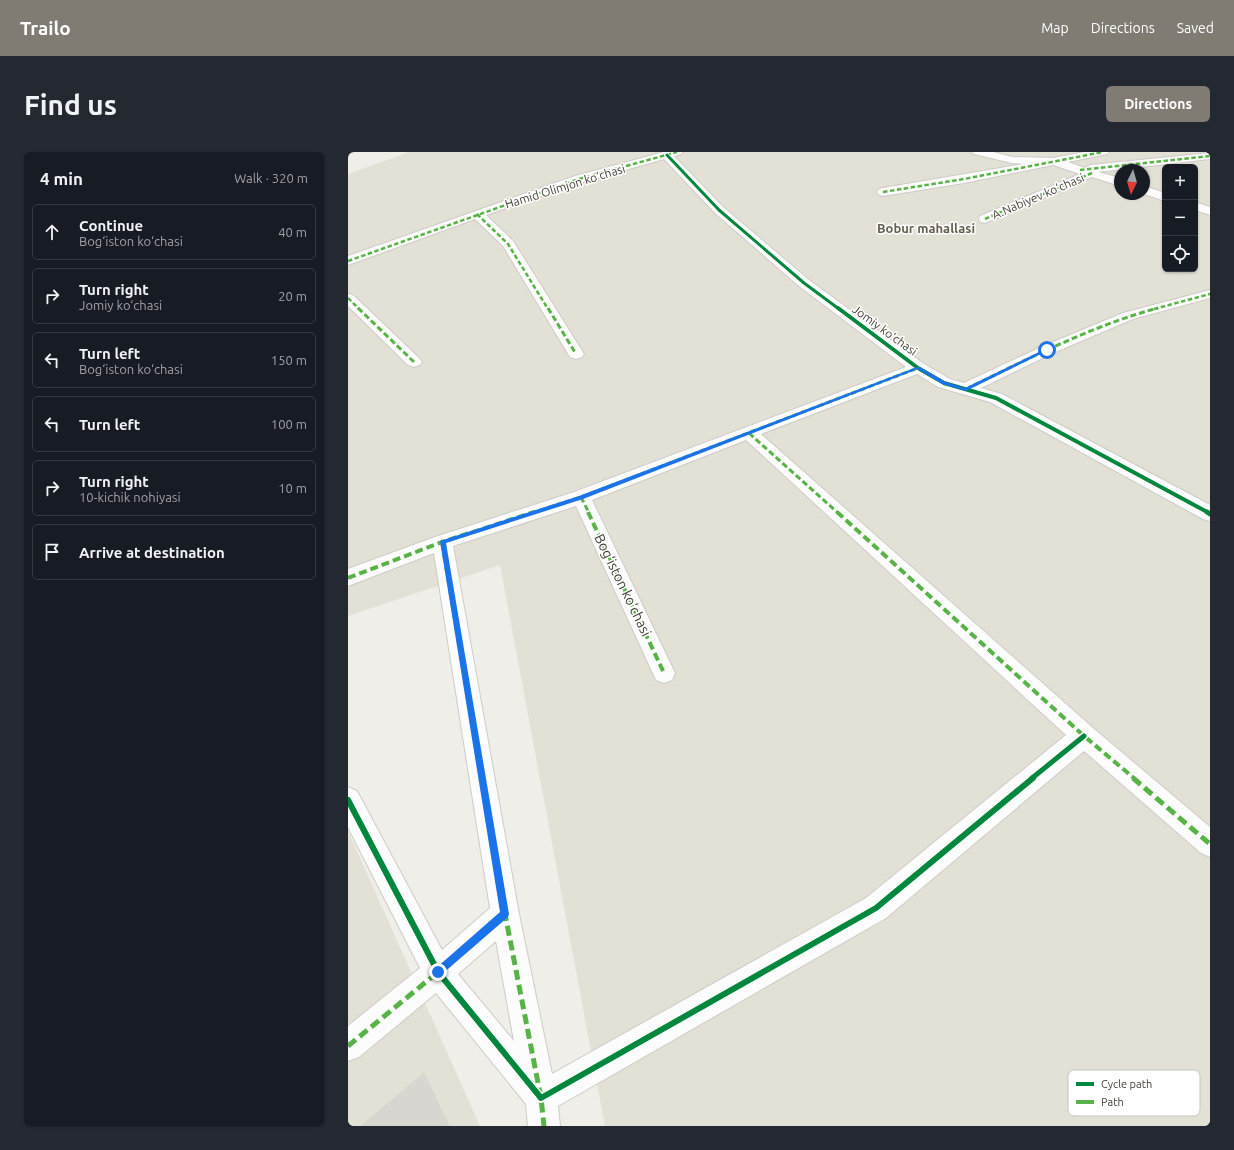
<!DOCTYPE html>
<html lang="en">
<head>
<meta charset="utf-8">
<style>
  body { margin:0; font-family:Ubuntu,sans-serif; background:#242831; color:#f1f3f6 }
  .controls { position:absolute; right:12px; top:12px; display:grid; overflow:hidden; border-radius:6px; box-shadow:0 1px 3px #0004 }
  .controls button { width:36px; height:36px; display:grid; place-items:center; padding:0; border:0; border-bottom:1px solid #363941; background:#171b24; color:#f1f3f6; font:20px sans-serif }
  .compass { position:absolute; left:766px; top:12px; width:36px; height:36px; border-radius:50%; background:#171b24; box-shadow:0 1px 3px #0004; rotate:185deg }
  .stop { position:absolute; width:12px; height:12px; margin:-9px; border:3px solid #1a73e8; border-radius:50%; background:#fff }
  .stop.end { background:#1a73e8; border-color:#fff; box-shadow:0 1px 4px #0008 }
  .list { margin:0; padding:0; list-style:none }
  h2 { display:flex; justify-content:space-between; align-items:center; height:52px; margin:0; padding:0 16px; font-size:17px }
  h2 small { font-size:13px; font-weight:400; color:#9ea1a6 }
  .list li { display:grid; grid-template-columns:26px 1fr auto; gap:12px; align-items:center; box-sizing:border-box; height:56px; margin:0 8px 8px; padding:0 8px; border:1px solid #363941; border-radius:6px }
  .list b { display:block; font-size:15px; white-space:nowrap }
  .list p { margin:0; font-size:13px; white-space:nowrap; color:#9ea1a6 }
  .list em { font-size:13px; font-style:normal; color:#9ea1a6 }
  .icon { flex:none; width:22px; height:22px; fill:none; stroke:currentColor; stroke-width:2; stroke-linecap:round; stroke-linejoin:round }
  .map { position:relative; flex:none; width:862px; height:974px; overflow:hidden; border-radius:6px }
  header { display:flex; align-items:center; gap:24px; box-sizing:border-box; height:56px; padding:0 20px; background:#807c74; color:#fff }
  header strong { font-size:19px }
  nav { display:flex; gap:22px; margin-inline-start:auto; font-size:14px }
  .intro { display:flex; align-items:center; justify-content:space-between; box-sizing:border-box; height:96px; padding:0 24px }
  h1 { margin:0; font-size:28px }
  .button { padding:10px 18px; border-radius:6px; background:#807c74; color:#fff; font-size:14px; font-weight:700 }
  main { display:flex; gap:24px; padding:0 24px }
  aside { flex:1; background:#171b24; border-radius:6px; box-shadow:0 1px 3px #0004 }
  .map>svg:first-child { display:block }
</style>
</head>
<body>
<header>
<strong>Trailo</strong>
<nav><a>Map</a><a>Directions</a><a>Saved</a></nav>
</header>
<div class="intro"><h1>Find us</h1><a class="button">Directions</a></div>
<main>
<aside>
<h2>4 min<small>Walk · 320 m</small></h2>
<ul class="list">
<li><svg class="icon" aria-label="ahead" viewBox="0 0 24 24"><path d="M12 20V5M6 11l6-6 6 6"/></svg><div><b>Continue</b><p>Bog‘iston ko‘chasi</p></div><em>40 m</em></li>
<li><svg class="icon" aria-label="right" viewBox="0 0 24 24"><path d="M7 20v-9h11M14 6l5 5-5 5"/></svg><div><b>Turn right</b><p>Jomiy ko‘chasi</p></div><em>20 m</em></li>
<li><svg class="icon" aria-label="left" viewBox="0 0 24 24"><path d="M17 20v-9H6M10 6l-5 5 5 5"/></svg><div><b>Turn left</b><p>Bog‘iston ko‘chasi</p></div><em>150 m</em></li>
<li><svg class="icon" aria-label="left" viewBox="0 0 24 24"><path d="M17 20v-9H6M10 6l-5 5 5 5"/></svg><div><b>Turn left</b></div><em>100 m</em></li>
<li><svg class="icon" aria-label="right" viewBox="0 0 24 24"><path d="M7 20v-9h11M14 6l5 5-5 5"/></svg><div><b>Turn right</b><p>10-kichik nohiyasi</p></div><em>10 m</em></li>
<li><svg class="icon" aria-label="arrive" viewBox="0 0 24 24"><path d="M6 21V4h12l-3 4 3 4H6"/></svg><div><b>Arrive at destination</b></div></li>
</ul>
</aside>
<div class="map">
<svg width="862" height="974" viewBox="0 0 862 974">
  <rect width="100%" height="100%" fill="#efeee8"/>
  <!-- residential -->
  <path fill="#e3e0d6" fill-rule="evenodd" d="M 61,0 L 862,0 L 862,974 L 257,974 L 152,413 L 0,464 L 0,22 ZM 817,15 L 847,15 L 847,117 L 817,117 ZM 772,18 L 796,18 L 796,42 L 772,42 Z
    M 0,679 L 132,974 L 0,974 Z"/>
  <!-- building -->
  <path fill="#d8d6d1" stroke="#d7d5ce" d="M 76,921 L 101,974 L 13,974 Z"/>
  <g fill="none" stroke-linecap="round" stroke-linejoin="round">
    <!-- minor casing -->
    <g stroke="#cdcbc6" stroke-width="2">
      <path id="minor" d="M 316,0 L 335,0 L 333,2 L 326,4 L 375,55 L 461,128 L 576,212 L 602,227 L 616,231 L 693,195 L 775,161 L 862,138 L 862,146 L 785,167 L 705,201 L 633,236 L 654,242 L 862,353 L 862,369 L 855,367 L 642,250 L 590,235 L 569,222 L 413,282 L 745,576 L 862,675 L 862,705 L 853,701 L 736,599 L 538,766 L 210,954 L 212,974 L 180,974 L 178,952 L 88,841 L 11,905 L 0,909 L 0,874 L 72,816 L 0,675 L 0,635 L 9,639 L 94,798 L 142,756 L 86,401 L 0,434 L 0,417 L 87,385 L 226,340 L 558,215 L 451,134 L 367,61 L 316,7 L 235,30 L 138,63 L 165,89 L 236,202 L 234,205 L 228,207 L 222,205 L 155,94 L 127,67 L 0,113 L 0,104 L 227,24 ZM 398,288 L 718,583 L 518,746 L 204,922 L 171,762 L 105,394 L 228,354 L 308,528 L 316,531 L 324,528 L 327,521 L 244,348 ZM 148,789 L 166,889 L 110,822 Z
        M 624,0 L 645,0 L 664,5 L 705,6 L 737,0 L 761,0 L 759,2 L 720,10 L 737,16 L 742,13 L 862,1 L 862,7 L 750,20 L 772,26 L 772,34 L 744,25 L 637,71 L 632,70 L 631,67 L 632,64 L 732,22 L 705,13 L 616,31 L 535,44 L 531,43 L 529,40 L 531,37 L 535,36 L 676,12 L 664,11 L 626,2 Z
        M 796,34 L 817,41 L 817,49 L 796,42 Z
        M 847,50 L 862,55 L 862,63 L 847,58 Z
        M 0,142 L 5,143 L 72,207 L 74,210 L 72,213 L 66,215 L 60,213 L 0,154 Z"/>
    </g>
    <!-- minor -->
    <use href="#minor" fill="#fdfcfc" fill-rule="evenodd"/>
    <!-- quiet-far3 -->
    <path stroke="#57b346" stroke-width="2.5" stroke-dasharray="4.5 2.5" stroke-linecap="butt" d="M 732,18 L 862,4
      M 535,40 L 616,27 L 755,0
      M 129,62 L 160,92 L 200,157
      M 637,67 L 744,21
      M 0,109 L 231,27 L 329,0
      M 0,146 L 11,157
      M 806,157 L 862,142"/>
    <!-- quiet-far2 -->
    <path stroke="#57b346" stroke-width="3" stroke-dasharray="6 3" stroke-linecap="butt" d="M 10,156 L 66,210
      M 200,156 L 228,202
      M 618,237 C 680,207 743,174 810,156
      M 401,281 L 490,361
      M 233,345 L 241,361
      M 183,361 L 233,345 L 570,216"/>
    <!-- quiet-far1 -->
    <path stroke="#57b346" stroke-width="4" stroke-dasharray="8 4" stroke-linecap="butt" d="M 240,360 L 316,521
      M 489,360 L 736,584 L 787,627
      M 94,390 L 134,627
      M 0,426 L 94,390 L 186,360"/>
    <!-- quiet -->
    <path stroke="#57b346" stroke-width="5" stroke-dasharray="10 5" stroke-linecap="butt" d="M 134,626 L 157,762 L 193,946 L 196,974
      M 785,626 L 862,692
      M 0,894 L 90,820 L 157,762"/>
    <!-- cycleway-far3 casing -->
    <g stroke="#fff" stroke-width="4.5">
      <path id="cycleway-far3" d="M 319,3 L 371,58 L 456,131 L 491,157"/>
    </g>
    <!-- cycleway-far2 casing -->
    <g stroke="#fff" stroke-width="6">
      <path id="cycleway-far2" d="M 490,156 L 570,216 L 596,231 L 648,246 L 861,361"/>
    </g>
    <!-- cycleway-far1 casing -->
    <g stroke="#fff" stroke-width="8">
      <path id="cycleway-far1" d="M 859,360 L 862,362
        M 683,627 L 736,584"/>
    </g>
    <!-- cycleway casing -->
    <g stroke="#fff" stroke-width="9">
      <path id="cycleway" d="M 0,648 L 90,820 L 193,946 L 528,756 L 685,626"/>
    </g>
    <!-- cycleway-far3 -->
    <use href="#cycleway-far3" stroke="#00873e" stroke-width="3"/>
    <!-- cycleway-far2 -->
    <use href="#cycleway-far2" stroke="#00873e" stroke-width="4"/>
    <!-- cycleway-far1 -->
    <use href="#cycleway-far1" stroke="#00873e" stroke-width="5"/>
    <!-- cycleway -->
    <use href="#cycleway" stroke="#00873e" stroke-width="6"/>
  </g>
  <!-- route -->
  <path fill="#1a73e8" d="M 697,197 L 701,198 L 618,239 L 594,232 L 570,217 L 235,347 L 98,391 L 161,762 L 160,765 L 93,823 L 90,825 L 87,823 L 86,820 L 87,817 L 152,760 L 92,389 L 231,344 L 569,215 L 572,215 L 598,230 L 617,236 Z"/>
  <g text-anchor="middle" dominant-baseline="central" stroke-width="3" stroke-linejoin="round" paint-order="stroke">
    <!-- far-street labels -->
    <g font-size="12" fill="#443f35" stroke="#fff">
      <text transform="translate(217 34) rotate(-17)">Hamid Olimjon ko‘chasi</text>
      <text transform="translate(690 44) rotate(-23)">A.Nabiyev ko‘chasi</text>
      <text transform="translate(537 178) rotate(36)">Jomiy ko‘chasi</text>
    </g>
    <!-- far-neighbourhood labels -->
    <g font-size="13" font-weight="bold" fill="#665e4d" stroke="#fff">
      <text x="578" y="76">Bobur mahallasi</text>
    </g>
    <!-- street labels -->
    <g font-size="14" fill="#443f35" stroke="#fff">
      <text transform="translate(275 433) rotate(64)">Bog‘iston ko‘chasi</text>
    </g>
  </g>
  <!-- legend -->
  <rect x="720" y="918" width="132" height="46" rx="6" fill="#fff" stroke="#c7c5c2" stroke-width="1"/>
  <rect x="728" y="930" width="18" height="4" fill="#00873e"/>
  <rect x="728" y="948" width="18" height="4" fill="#57b346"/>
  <g font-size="11" fill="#443f35">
    <text x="753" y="936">Cycle path</text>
    <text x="753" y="954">Path</text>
  </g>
</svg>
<div class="controls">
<button>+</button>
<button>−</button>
<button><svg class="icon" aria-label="locate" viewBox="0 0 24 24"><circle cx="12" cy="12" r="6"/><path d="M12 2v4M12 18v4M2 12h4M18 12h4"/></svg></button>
</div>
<svg class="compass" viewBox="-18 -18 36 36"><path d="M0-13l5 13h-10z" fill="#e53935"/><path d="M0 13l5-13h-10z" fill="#9ea1a6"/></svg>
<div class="stop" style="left:699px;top:198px"></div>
<div class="stop end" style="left:90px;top:820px"></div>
</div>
</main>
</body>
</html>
